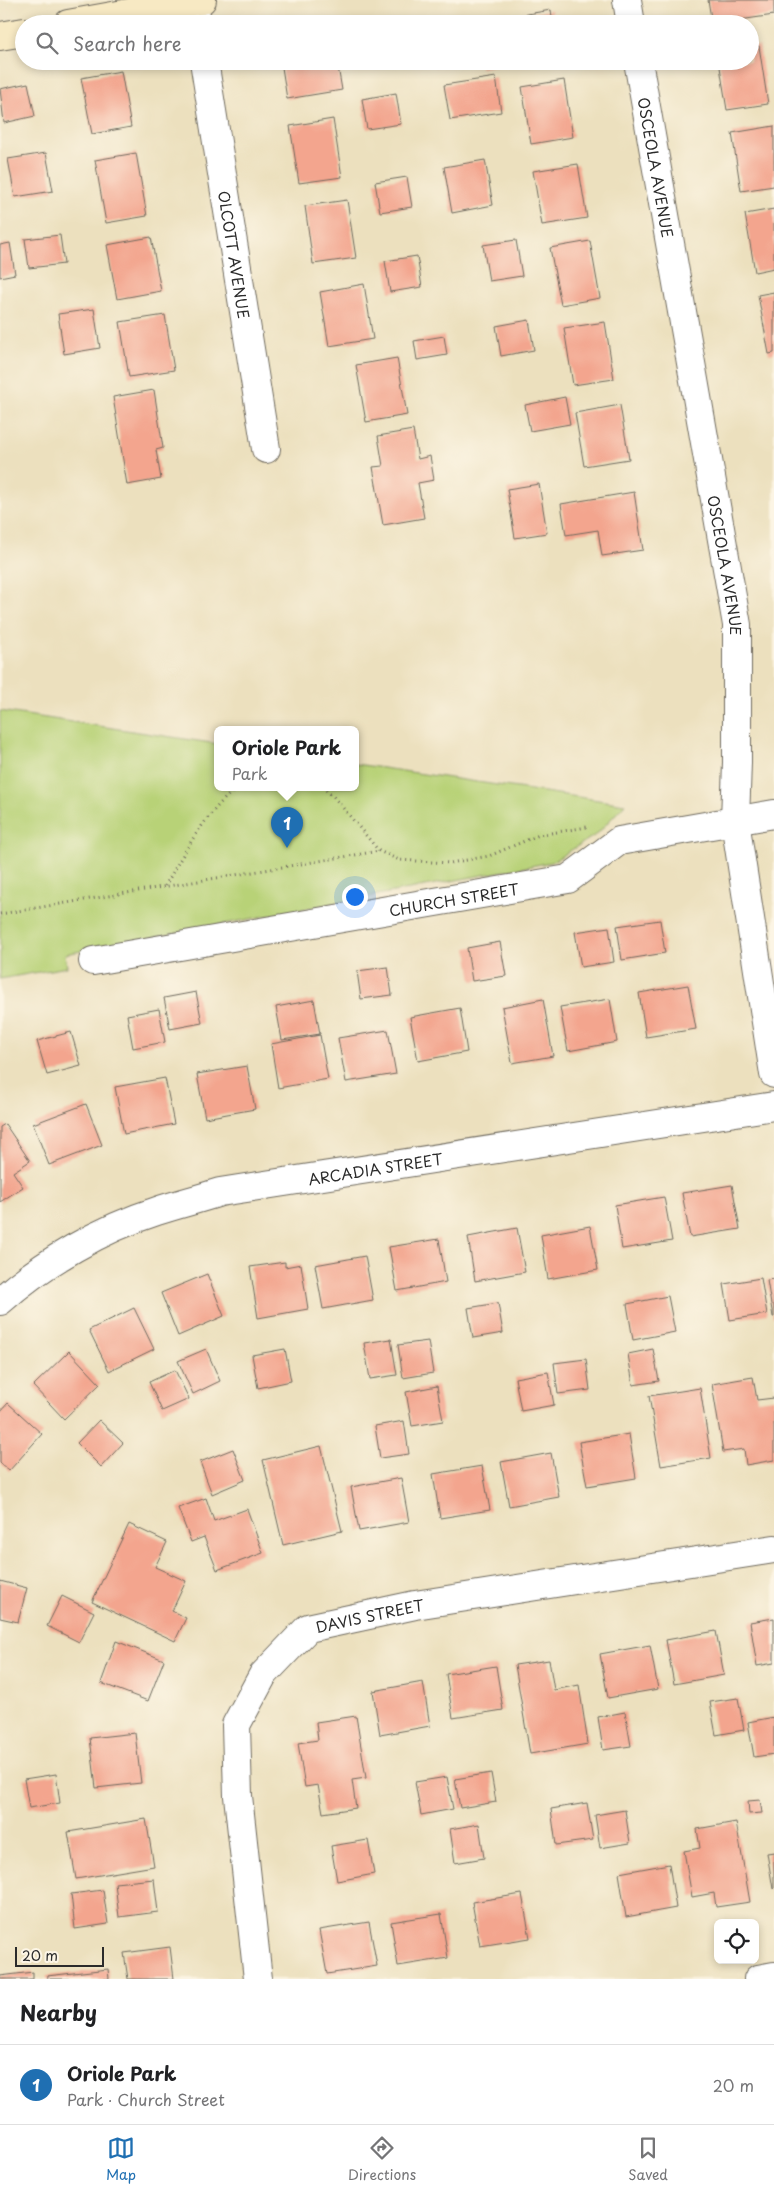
<!DOCTYPE html>
<html lang="en">
<head>
<meta charset="utf-8">
<style>
  body { margin:0; font-family:"Playpen Sans",sans-serif; background:#f6f6f6; color:#202124 }
  .controls { position:absolute; right:15px; bottom:15px; display:grid; overflow:hidden; border-radius:8px; box-shadow:0 2px 8px #0003 }
  .controls button { width:45px; height:45px; display:grid; place-items:center; padding:0; border:0; border-bottom:1px solid #e0e0e0; background:#fff; color:#202124; font:25px sans-serif }
  .scale { position:absolute; left:15px; bottom:12px; width:89px; box-sizing:border-box; padding-left:5px; border:2px solid #2b2b2b; border-top:0; font-size:14px; line-height:18px; white-space:nowrap; color:#2b2b2b; -webkit-text-stroke:4px #fcf5e5; paint-order:stroke }
  .you { position:absolute; left:354px; top:896px; width:18px; height:18px; margin:-12px; border:4px solid #fff; border-radius:50%; background:#1a73e8; box-shadow:0 0 0 8px #1a73e833 }
  .badge { display:grid; place-items:center; width:32px; height:32px; border-radius:50%; background:#1f6fb2; color:#fff; font-size:16px; font-weight:700 }
  .pin { position:absolute; translate:-50% -41px; filter:drop-shadow(0 1px 2px #0008) }
  .pin::after { content:''; position:absolute; top:26px; width:18px; height:15px; background:inherit; clip-path:polygon(0 0,100% 0,50% 100%) }
  .popup { position:absolute; left:214px; top:726px; width:145px; height:65px; box-sizing:border-box; display:grid; place-content:center; border-radius:8px; background:#fff; filter:drop-shadow(0 1px 4px #0005); font-size:16px; white-space:nowrap; color:#757577 }
  .popup b { font-size:19px; color:#202124 }
  .popup::after { content:''; position:absolute; left:50%; top:100%; margin-left:-10px; border:10px solid transparent; border-top-color:#fff }
  .list { margin:0; padding:0; list-style:none }
  h2 { display:flex; justify-content:space-between; align-items:center; height:65px; margin:0; padding:0 20px; font-size:21px }
  h2 small { font-size:16px; font-weight:400; color:#757577 }
  .list li { display:grid; grid-template-columns:32px 1fr auto; gap:15px; align-items:center; box-sizing:border-box; height:80px; padding:0 20px; border-top:1px solid #e0e0e0 }
  .list b { display:block; font-size:19px; white-space:nowrap }
  .list p { margin:0; font-size:16px; white-space:nowrap; color:#757577 }
  .list em { font-size:16px; font-style:normal; color:#757577 }
  .icon { flex:none; width:28px; height:28px; fill:none; stroke:currentColor; stroke-width:2; stroke-linecap:round; stroke-linejoin:round }
  .map { position:relative; flex:none; width:774px; height:1979px; overflow:hidden }
  .search { position:absolute; background:#fff; box-shadow:0 2px 8px #0003; left:15px; right:15px; top:15px; height:55px; display:flex; align-items:center; gap:12px; box-sizing:border-box; padding:0 18px; border-radius:28px; color:#757577; font-size:19px }
  .sheet { height:145px; background:#fff }
  nav { display:flex; justify-content:space-around; align-items:center; box-sizing:border-box; height:70px; border-top:1px solid #e0e0e0; background:#fff; font-size:14px; color:#757577 }
  nav a { display:grid; justify-items:center; gap:2px }
  nav .on { color:#1f6fb2 }
  .map>svg:first-child { display:block }
</style>
</head>
<body>
<div class="map">
<svg width="774" height="1979" viewBox="0 0 774 1979">
  <rect width="100%" height="100%" fill="#fcf5e5"/>
  <filter id="ink" filterUnits="userSpaceOnUse"><feTurbulence type="fractalNoise" baseFrequency=".02" numOctaves="2"/><feDisplacementMap in="SourceGraphic" scale="10" xChannelSelector="R" yChannelSelector="G"/><feConvolveMatrix kernelMatrix="1 2 1 2 8 2 1 2 1" color-interpolation-filters="sRGB"/></filter>
  <filter id="wash" filterUnits="userSpaceOnUse"><feTurbulence type="fractalNoise" baseFrequency=".0096" numOctaves="4" result="noise"/><feDisplacementMap in="SourceGraphic" scale="20" xChannelSelector="R" yChannelSelector="G"/><feGaussianBlur stdDeviation="1.12" result="paint"/><feColorMatrix in="noise" values="0 0 0 0 0 0 0 0 0 0 0 0 0 0 0 0 0 1.4 0 .05"/><feComposite in="paint" operator="in"/></filter>
  <g filter="url(#wash)">
    <rect width="100%" height="100%" fill="#ece0be"/>
    <!-- green -->
    <path fill="#b8d277" stroke="#727e51" d="M 0,711 L 218,744 L 218,787 L 356,787 L 356,764 L 625,804 L 597,834 L 552,862 L 65,954 L 67,967 L 0,979 Z"/>
    <g id="blocks">
      <!-- building -->
      <path fill="#f3a58e" d="M 708,0 L 774,0 L 774,15 L 712,24 Z
        M 551,10 L 553,24 L 499,24 L 498,19 Z
        M 759,46 L 768,104 L 727,110 L 719,61 L 750,61 L 750,48 Z
        M 281,61 L 337,61 L 342,90 L 287,99 Z
        M 432,61 L 464,61 L 464,62 L 433,67 Z
        M 480,61 L 514,61 L 514,62 L 481,68 Z
        M 121,71 L 131,127 L 92,134 L 81,78 Z
        M 496,77 L 501,112 L 450,120 L 444,85 Z
        M 564,80 L 573,137 L 531,144 L 522,87 Z
        M 28,83 L 35,116 L 4,123 L 0,89 Z
        M 396,93 L 401,124 L 367,129 L 362,99 Z
        M 333,119 L 342,177 L 299,183 L 290,126 Z
        M 774,126 L 774,186 L 741,191 L 732,133 Z
        M 46,153 L 53,191 L 15,197 L 8,159 Z
        M 136,153 L 147,216 L 106,223 L 95,160 Z
        M 485,160 L 493,205 L 452,213 L 444,167 Z
        M 578,164 L 587,218 L 542,225 L 533,171 Z
        M 407,177 L 412,207 L 380,212 L 375,182 Z
        M 347,200 L 356,258 L 313,264 L 305,206 Z
        M 774,209 L 774,268 L 755,272 L 745,214 Z
        M 60,235 L 64,264 L 29,268 L 25,239 Z
        M 151,237 L 161,291 L 117,299 L 107,245 Z
        M 516,240 L 522,276 L 489,281 L 483,245 Z
        M 590,241 L 600,298 L 561,305 L 550,248 Z
        M 10,243 L 15,274 L 0,277 L 0,245 Z
        M 417,256 L 422,287 L 390,292 L 385,261 Z
        M 364,284 L 373,339 L 329,346 L 320,292 Z
        M 774,292 L 774,353 L 769,354 L 758,295 Z
        M 94,309 L 100,348 L 64,354 L 58,314 Z
        M 165,315 L 174,370 L 129,377 L 120,322 Z
        M 529,320 L 534,350 L 501,356 L 496,326 Z
        M 605,322 L 614,379 L 573,385 L 564,328 Z
        M 444,336 L 447,355 L 417,360 L 414,341 Z
        M 397,358 L 407,415 L 366,422 L 356,365 Z
        M 154,390 L 163,448 L 156,450 L 161,479 L 127,485 L 113,397 Z
        M 565,397 L 570,424 L 530,431 L 525,405 Z
        M 620,405 L 629,459 L 584,466 L 575,413 Z
        M 413,430 L 418,459 L 430,456 L 434,480 L 418,483 L 424,518 L 383,525 L 373,467 L 383,466 L 378,436 Z
        M 539,484 L 547,533 L 515,538 L 507,489 Z
        M 634,492 L 643,550 L 602,556 L 598,530 L 566,535 L 561,504 Z
        M 660,920 L 665,953 L 622,960 L 617,926 Z
        M 609,927 L 614,962 L 581,967 L 575,932 Z
        M 500,942 L 506,976 L 472,981 L 467,948 Z
        M 388,967 L 392,995 L 361,999 L 357,971 Z
        M 688,985 L 696,1029 L 646,1037 L 639,993 Z
        M 196,992 L 202,1023 L 170,1029 L 164,998 Z
        M 543,999 L 553,1056 L 512,1063 L 502,1007 Z
        M 610,999 L 617,1042 L 568,1051 L 560,1007 Z
        M 314,1000 L 320,1034 L 282,1040 L 276,1007 Z
        M 460,1008 L 467,1052 L 418,1061 L 410,1017 Z
        M 159,1009 L 165,1042 L 133,1048 L 127,1015 Z
        M 388,1030 L 396,1074 L 346,1082 L 338,1038 Z
        M 71,1032 L 81,1066 L 47,1075 L 37,1041 Z
        M 320,1035 L 328,1079 L 278,1088 L 271,1044 Z
        M 247,1066 L 255,1109 L 205,1118 L 197,1074 Z
        M 165,1078 L 174,1124 L 124,1134 L 115,1087 Z
        M 86,1104 L 102,1145 L 49,1165 L 33,1124 Z
        M 5,1124 L 30,1161 L 13,1172 L 23,1187 L 0,1202 L 0,1127 Z
        M 732,1185 L 740,1229 L 690,1237 L 682,1193 Z
        M 664,1197 L 672,1241 L 622,1249 L 615,1205 Z
        M 590,1226 L 598,1270 L 548,1279 L 541,1235 Z
        M 517,1228 L 525,1272 L 475,1281 L 468,1237 Z
        M 439,1239 L 446,1282 L 397,1291 L 389,1247 Z
        M 365,1256 L 373,1300 L 323,1309 L 315,1265 Z
        M 285,1262 L 285,1267 L 301,1264 L 308,1309 L 258,1318 L 250,1267 Z
        M 207,1274 L 224,1316 L 178,1336 L 161,1293 Z
        M 761,1278 L 767,1314 L 730,1320 L 724,1284 Z
        M 774,1279 L 774,1317 L 773,1317 L 767,1280 Z
        M 668,1296 L 675,1332 L 633,1340 L 627,1304 Z
        M 498,1303 L 503,1333 L 473,1338 L 468,1308 Z
        M 134,1308 L 154,1349 L 109,1371 L 89,1330 Z
        M 391,1339 L 397,1375 L 370,1379 L 364,1343 Z
        M 428,1341 L 433,1373 L 403,1378 L 398,1345 Z
        M 206,1349 L 220,1381 L 193,1394 L 178,1361 Z
        M 285,1349 L 291,1381 L 258,1388 L 252,1355 Z
        M 653,1349 L 659,1381 L 633,1385 L 628,1354 Z
        M 69,1351 L 100,1384 L 64,1419 L 33,1386 Z
        M 586,1359 L 590,1390 L 558,1394 L 554,1363 Z
        M 175,1370 L 189,1399 L 162,1411 L 149,1382 Z
        M 548,1372 L 554,1405 L 521,1411 L 515,1378 Z
        M 753,1377 L 757,1400 L 774,1398 L 774,1460 L 746,1465 L 744,1449 L 723,1452 L 712,1384 Z
        M 437,1386 L 443,1421 L 412,1426 L 406,1392 Z
        M 700,1388 L 711,1458 L 661,1466 L 649,1396 Z
        M 8,1403 L 42,1434 L 9,1471 L 0,1463 L 0,1412 Z
        M 99,1420 L 123,1443 L 101,1467 L 77,1443 Z
        M 404,1421 L 409,1454 L 380,1458 L 375,1426 Z
        M 629,1434 L 636,1478 L 587,1486 L 579,1442 Z
        M 321,1446 L 342,1531 L 283,1545 L 263,1460 Z
        M 233,1449 L 245,1480 L 212,1494 L 200,1462 Z
        M 551,1453 L 559,1497 L 509,1506 L 501,1462 Z
        M 482,1466 L 490,1510 L 440,1518 L 433,1474 Z
        M 401,1478 L 409,1522 L 359,1531 L 351,1487 Z
        M 206,1498 L 214,1521 L 247,1509 L 263,1553 L 217,1570 L 204,1537 L 191,1542 L 178,1508 Z
        M 129,1524 L 167,1542 L 155,1567 L 186,1581 L 172,1611 L 186,1618 L 175,1641 L 92,1602 Z
        M 0,1581 L 27,1588 L 18,1622 L 0,1618 Z
        M 62,1596 L 94,1612 L 79,1642 L 47,1626 Z
        M 774,1618 L 774,1663 L 757,1666 L 750,1622 Z
        M 716,1631 L 724,1675 L 674,1684 L 666,1640 Z
        M 116,1641 L 164,1660 L 148,1701 L 101,1683 Z
        M 650,1645 L 658,1689 L 608,1698 L 600,1654 Z
        M 549,1660 L 554,1690 L 579,1685 L 588,1744 L 530,1754 L 515,1665 Z
        M 496,1666 L 503,1710 L 453,1718 L 446,1674 Z
        M 423,1682 L 430,1726 L 380,1735 L 373,1691 Z
        M 738,1698 L 744,1730 L 716,1735 L 710,1702 Z
        M 625,1712 L 631,1746 L 603,1750 L 598,1717 Z
        M 356,1716 L 366,1778 L 352,1780 L 356,1808 L 323,1813 L 318,1785 L 305,1787 L 298,1743 L 318,1740 L 316,1722 Z
        M 774,1717 L 774,1754 L 754,1757 L 748,1722 Z
        M 135,1733 L 141,1783 L 96,1788 L 90,1738 Z
        M 491,1773 L 496,1802 L 460,1808 L 455,1779 Z
        M 56,1774 L 60,1803 L 29,1808 L 24,1779 Z
        M 447,1777 L 453,1809 L 421,1815 L 415,1782 Z
        M 760,1800 L 762,1813 L 749,1814 L 748,1801 Z
        M 587,1803 L 593,1840 L 556,1845 L 551,1809 Z
        M 625,1810 L 630,1843 L 600,1848 L 595,1815 Z
        M 146,1819 L 154,1866 L 76,1879 L 68,1832 Z
        M 736,1822 L 750,1902 L 716,1907 L 714,1893 L 692,1897 L 684,1851 L 700,1848 L 697,1829 Z
        M 479,1824 L 484,1858 L 455,1863 L 450,1829 Z
        M 368,1840 L 374,1874 L 337,1881 L 331,1846 Z
        M 774,1852 L 774,1888 L 773,1889 L 767,1853 Z
        M 669,1864 L 676,1908 L 626,1917 L 619,1873 Z
        M 154,1879 L 158,1912 L 119,1917 L 115,1883 Z
        M 103,1890 L 108,1924 L 75,1929 L 71,1894 Z
        M 522,1894 L 530,1938 L 480,1946 L 472,1902 Z
        M 441,1914 L 448,1958 L 398,1966 L 391,1922 Z
        M 369,1922 L 377,1966 L 327,1974 L 319,1930 Z
        M 170,1947 L 174,1979 L 128,1979 L 124,1953 Z
        M 108,1969 L 109,1979 L 47,1979 L 47,1976 Z
        M 33,1972 L 33,1979 L 0,1979 L 0,1976 Z"/>
    </g>
  </g>
  <g filter="url(#ink)">
    <use href="#blocks" fill-opacity="0" stroke="#6f6a5e" stroke-width="1"/>
    <g fill="none" stroke-linecap="round" stroke-linejoin="round">
      <!-- street casing -->
      <g stroke="#6f6a5e" stroke-width="30">
        <g id="street">
          <path d="M 194,0 L 197,24"/>
          <path d="M 627,0 L 631,24"/>
          <path id="s1" d="M 204,61 L 266,449"/>
          <path id="s2" d="M 638,61 L 737,625 L 737,762 L 735,821 L 774,1074"/>
          <path id="s3" d="M 93,961 L 568,879 L 619,841 L 774,814"/>
          <path id="s4" d="M 0,1301 C 44,1262 101,1229 157,1211 C 178,1204 199,1199 220,1192 L 774,1106"/>
          <path id="s5" d="M 258,1979 L 238,1796 L 236,1725 L 263,1675 L 308,1628 L 415,1605 L 774,1549"/>
          <path d="M 758,1979 L 774,1976"/>
        </g>
      </g>
      <!-- secondary casing -->
      <g stroke="#6f6a5e" stroke-width="30">
        <path id="secondary" d="M 68,24 L 202,0
          M 0,36 L 24,32"/>
      </g>
      <!-- path -->
      <path stroke="#6f6a5e" stroke-width="3" stroke-dasharray="1 4" stroke-linecap="butt" d="M 322,787 L 333,796 L 379,851 L 399,860 L 450,863 L 489,856 L 539,835 L 587,827
        M 165,886 C 185,851 206,812 238,787
        M 0,914 L 379,851"/>
      <!-- street -->
      <use href="#street" stroke="#fff" stroke-width="28"/>
      <!-- secondary -->
      <use href="#secondary" stroke="#f7e9c3" stroke-width="28"/>
    </g>
  </g>
  <g text-anchor="middle" dominant-baseline="central" stroke-width="5" stroke-linejoin="round" paint-order="stroke">
    <!-- street labels -->
    <g font-size="15" fill="#2b2b2b" stroke="#fcf5e5">
      <text stroke="none"><textPath href="#s2" startOffset="108">OSCEOLA AVENUE</textPath></text>
      <text stroke="none"><textPath href="#s1" startOffset="196">OLCOTT AVENUE</textPath></text>
      <text stroke="none"><textPath href="#s2" startOffset="512">OSCEOLA AVENUE</textPath></text>
      <text stroke="none"><textPath href="#s3" startOffset="366">CHURCH STREET</textPath></text>
      <text stroke="none"><textPath href="#s4" startOffset="405">ARCADIA STREET</textPath></text>
      <text stroke="none"><textPath href="#s5" startOffset="440">DAVIS STREET</textPath></text>
    </g>
  </g>
</svg>
<div class="controls">
<button><svg class="icon" aria-label="locate" viewBox="0 0 24 24"><circle cx="12" cy="12" r="6"/><path d="M12 2v4M12 18v4M2 12h4M18 12h4"/></svg></button>
</div>
<div class="scale">20 m</div>
<div class="you"></div>
<div class="pin badge" style="left:287px;top:848px">1</div>
<div class="popup"><b>Oriole Park</b>Park</div>
<div class="search"><svg class="icon" aria-label="search" viewBox="0 0 24 24"><circle cx="10" cy="10" r="6"/><path d="M15 15l6 6"/></svg>Search here</div>
</div>
<section class="sheet">
<h2>Nearby<small></small></h2>
<ul class="list">
<li><span class="badge">1</span><div><b>Oriole Park</b><p>Park · Church Street</p></div><em>20 m</em></li>
</ul>
</section>
<nav>
<a class="on"><svg class="icon" aria-label="map" viewBox="0 0 24 24"><path d="M3 6l6-2 6 2 6-2v14l-6 2-6-2-6 2zM9 4v14M15 6v14"/></svg>Map</a>
<a><svg class="icon" aria-label="directions" viewBox="0 0 24 24"><path d="M12 3l9 9-9 9-9-9zM9 14v-3h6M13 9l2 2-2 2"/></svg>Directions</a>
<a><svg class="icon" aria-label="saved" viewBox="0 0 24 24"><path d="M7 4h10v16l-5-4-5 4z"/></svg>Saved</a>
</nav>
</body>
</html>
